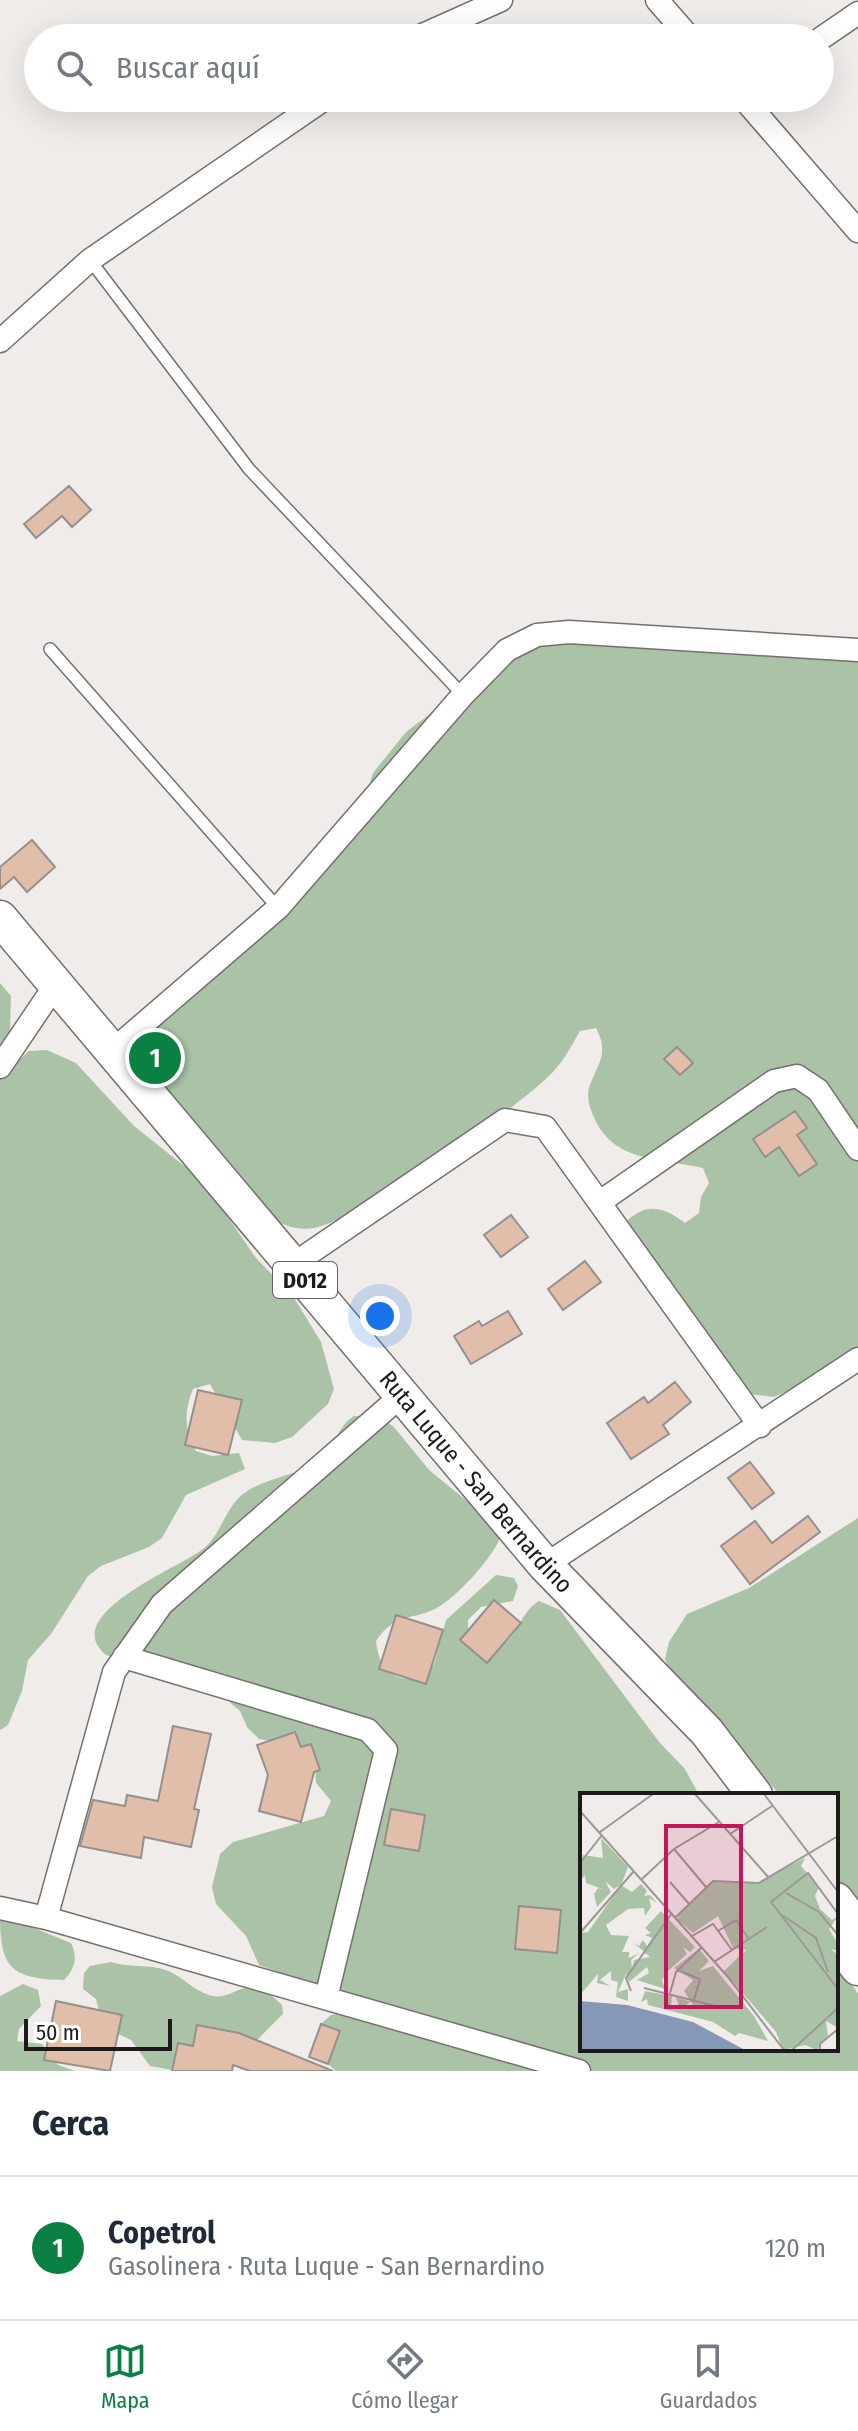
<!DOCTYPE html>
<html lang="es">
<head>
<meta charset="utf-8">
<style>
  body { margin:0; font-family:"Fira Sans Condensed",sans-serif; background:#f2f2f3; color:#1f2937 }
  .scale { position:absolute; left:24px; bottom:20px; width:148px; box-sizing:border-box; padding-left:8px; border:4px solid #1d1b1a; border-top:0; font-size:22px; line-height:28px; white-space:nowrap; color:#1d1b1a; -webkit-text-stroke:6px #fff; paint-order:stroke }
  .you { position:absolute; left:380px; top:1316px; width:28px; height:28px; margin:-20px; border:6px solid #fff; border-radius:50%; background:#1a73e8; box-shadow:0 0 0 12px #1a73e833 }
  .badge { display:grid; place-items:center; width:52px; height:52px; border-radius:50%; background:#0b8043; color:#fff; font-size:26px; font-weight:700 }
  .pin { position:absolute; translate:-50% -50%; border:4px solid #fff; box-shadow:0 2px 8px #0006 }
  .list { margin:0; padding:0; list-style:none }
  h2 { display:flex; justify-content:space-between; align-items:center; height:104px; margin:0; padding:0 32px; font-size:34px }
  h2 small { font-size:26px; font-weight:400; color:#747a83 }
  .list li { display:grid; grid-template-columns:52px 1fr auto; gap:24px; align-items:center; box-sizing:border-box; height:144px; padding:0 32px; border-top:2px solid #e0e1e3 }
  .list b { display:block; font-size:30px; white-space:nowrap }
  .list p { margin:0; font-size:26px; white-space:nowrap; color:#747a83 }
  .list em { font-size:26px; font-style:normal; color:#747a83 }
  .icon { flex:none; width:44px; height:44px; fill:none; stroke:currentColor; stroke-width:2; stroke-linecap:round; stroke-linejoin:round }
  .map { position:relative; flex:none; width:858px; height:2071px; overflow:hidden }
  .search { position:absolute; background:#fff; box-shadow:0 8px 32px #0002; left:24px; right:24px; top:24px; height:88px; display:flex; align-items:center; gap:20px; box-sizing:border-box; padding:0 28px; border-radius:44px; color:#747a83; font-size:30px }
  .sheet { height:248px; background:#fff }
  nav { display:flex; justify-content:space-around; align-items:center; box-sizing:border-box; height:112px; border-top:2px solid #e0e1e3; background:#fff; font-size:22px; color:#747a83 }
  nav a { display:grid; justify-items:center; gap:4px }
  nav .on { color:#0b8043 }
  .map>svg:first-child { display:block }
</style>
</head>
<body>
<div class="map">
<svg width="858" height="2071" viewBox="0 0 858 2071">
  <rect width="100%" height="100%" fill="#f0ece9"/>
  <!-- forest -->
  <path fill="#aac3a7" d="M 559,637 L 858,661 L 858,1361 L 774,1397 L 741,1393 L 625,1223 C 645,1202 663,1206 685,1223 L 699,1213 L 701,1197 L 709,1183 L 703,1168 C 660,1158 612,1163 593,1115 C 589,1106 586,1095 590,1085 C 599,1061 609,1053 596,1028 L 580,1031 C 572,1045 564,1060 553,1072 C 517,1109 362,1218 314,1228 C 297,1231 282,1225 268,1216 L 150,1088 L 121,1030 L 147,1007 L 215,970 L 358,820 L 373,773 L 406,732 L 495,665 Z
    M 0,983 L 11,996 L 10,1031 L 0,1049 Z
    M 47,1050 L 76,1063 L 134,1126 L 203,1181 L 256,1258 L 293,1296 L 321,1342 L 334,1389 L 328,1404 L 292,1437 L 275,1443 L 242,1440 L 210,1384 L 193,1389 C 184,1411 184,1430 196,1451 L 212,1456 L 239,1453 L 245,1469 L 186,1495 L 162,1538 L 149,1547 L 101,1566 L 88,1576 L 51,1634 L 28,1660 L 22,1691 L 8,1725 L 0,1730 L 0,1077 L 29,1051 Z
    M 354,1416 L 379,1416 L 394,1427 L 429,1470 L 489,1519 L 501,1535 C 495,1556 455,1599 435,1609 C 409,1621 395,1613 376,1641 C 379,1670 393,1684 424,1677 L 434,1664 L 446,1620 L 496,1575 L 514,1578 L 518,1586 L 513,1601 L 481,1607 L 468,1620 L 468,1636 L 489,1651 C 521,1641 516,1615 539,1601 L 560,1610 L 660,1743 L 685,1769 L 699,1795 L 582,1795 L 582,2049 L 836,2049 L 836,1960 L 858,1994 L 858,2071 L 336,2071 L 328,2064 L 321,2024 L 331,2015 L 348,2012 L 310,1984 L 259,1965 L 246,1936 L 216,1904 L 212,1887 L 220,1854 L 233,1842 L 324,1816 L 331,1801 L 316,1783 L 315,1765 L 292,1745 L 259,1739 L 247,1727 L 240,1711 L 215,1690 L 106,1655 C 57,1615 181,1567 203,1549 C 221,1535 225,1508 243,1494 C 264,1478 294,1476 317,1463 C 336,1452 335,1427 354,1416 Z
    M 858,1518 L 858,1913 L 836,1876 L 836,1795 L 780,1795 L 671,1674 L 665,1659 L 669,1642 L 687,1614 L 749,1588 Z
    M 0,1914 L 71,1943 C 78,1957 75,1969 64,1980 C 9,1979 0,1966 0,1914 Z
    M 111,1962 C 129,1968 149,1964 166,1970 C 182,1976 193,1990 209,1995 C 236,2004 243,1967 282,2005 L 283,2014 L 253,2044 L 188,2055 L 178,2071 L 150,2066 L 131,2040 L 116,2033 L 100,2015 L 96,1999 L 83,1989 L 84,1973 L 90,1966 Z
    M 23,1984 L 38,1990 L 41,2006 L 19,2029 L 17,2041 L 42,2044 L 58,2065 L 75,2071 L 0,2071 L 0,1996 Z"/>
  <!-- building -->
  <path fill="#e1beaa" stroke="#95908e" stroke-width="2" d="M 69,486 L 91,510 L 72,527 L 62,516 L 36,538 L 24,524 Z
    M 32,840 L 55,867 L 27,892 L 14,877 L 0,889 L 0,867 Z
    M 677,1047 L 693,1063 L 680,1075 L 664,1059 Z
    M 795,1111 L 807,1128 L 797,1135 L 817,1164 L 799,1176 L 779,1147 L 765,1157 L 753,1139 Z
    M 511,1215 L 528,1237 L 501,1257 L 484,1235 Z
    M 585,1261 L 601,1282 L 563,1310 L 548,1289 Z
    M 508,1311 L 522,1334 L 471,1364 L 454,1336 L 479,1321 L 482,1326 Z
    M 675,1382 L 691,1402 L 663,1425 L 669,1434 L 631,1459 L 607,1423 L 644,1397 L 648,1403 Z
    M 198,1390 L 242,1400 L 228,1455 L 185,1445 Z
    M 750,1462 L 774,1493 L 752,1509 L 728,1478 Z
    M 808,1516 L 820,1532 L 750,1584 L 721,1546 L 755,1521 L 772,1543 Z
    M 494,1600 L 521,1623 L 487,1663 L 460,1640 Z
    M 396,1615 L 443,1630 L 426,1684 L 379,1669 Z
    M 173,1726 L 211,1734 L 194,1809 L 199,1810 L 191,1847 L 144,1837 L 141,1858 L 80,1846 L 93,1800 L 125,1806 L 127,1795 L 158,1801 Z
    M 295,1732 L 301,1747 L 311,1744 L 320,1770 L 314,1772 L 301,1822 L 259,1811 L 268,1775 L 257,1745 Z
    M 391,1809 L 425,1815 L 419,1851 L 384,1845 Z
    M 519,1906 L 561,1910 L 557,1953 L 515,1949 Z
    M 56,2001 L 122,2015 L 110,2071 L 44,2060 Z
    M 321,2024 L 340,2031 L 328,2064 L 309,2057 Z
    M 197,2025 L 239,2033 L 333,2071 L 250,2071 L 233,2065 L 232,2071 L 172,2071 L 178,2043 L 193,2046 Z"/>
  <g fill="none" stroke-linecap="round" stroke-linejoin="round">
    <!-- service casing -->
    <g stroke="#74706d" stroke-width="14">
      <path id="service" d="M 90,260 L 249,469 L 463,695
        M 50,649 L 278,908"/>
    </g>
    <!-- minor casing -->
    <g stroke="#74706d" stroke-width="25">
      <path id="minor" d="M 657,0 L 690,38
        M 416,38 L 501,0
        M 820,39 L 858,13
        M 743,98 L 858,231
        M 0,341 L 90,260 L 326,98
        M 112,1051 L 278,908 L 463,695 L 507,650 L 537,635 L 569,632 L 858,650
        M 0,1067 L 50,993 L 71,1004
        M 600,1202 L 774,1081 L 797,1076 L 818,1090 L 858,1149
        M 292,1265 L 505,1120 L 545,1127 L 760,1426
        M 545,1565 L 858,1359
        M 124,1657 L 368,1730 L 386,1750 L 326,1998
        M 0,1908 L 46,1918 L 579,2071
        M 46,1918 L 114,1672 L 162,1604 L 393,1403 L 406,1400"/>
    </g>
    <!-- primary casing -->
    <g stroke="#74706d" stroke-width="37">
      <g id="primary">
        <path id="s1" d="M 0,918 L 545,1565 L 707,1732 L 755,1795"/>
        <path d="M 836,1900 L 858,1929"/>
        <path d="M 836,1939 L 858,1968"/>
      </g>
    </g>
    <!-- service -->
    <use href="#service" stroke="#fff" stroke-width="11"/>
    <!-- minor -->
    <use href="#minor" stroke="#fff" stroke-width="22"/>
    <!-- primary -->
    <use href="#primary" stroke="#fff" stroke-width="34"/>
  </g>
  <g text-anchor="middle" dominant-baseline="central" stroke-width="6" stroke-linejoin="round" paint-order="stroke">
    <!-- shield labels -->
    <rect fill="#fff" stroke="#615f5f" stroke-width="2" x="273" y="1262" width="64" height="36" rx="6"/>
    <g font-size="22" font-weight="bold" fill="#1d1b1a">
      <text x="305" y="1280">D012</text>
    </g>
    <!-- street labels -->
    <g font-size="24" fill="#1d1b1a" stroke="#fff">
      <text stroke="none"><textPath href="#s1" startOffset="738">Ruta Luque - San Bernardino</textPath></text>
    </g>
  </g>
  <!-- overview -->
  <g transform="translate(580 1793)">
    <rect width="258" height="258" fill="#f0ece9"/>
    <path d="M 21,45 L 48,74 L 41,92 L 52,99 L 61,91 L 67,98 L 64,103 L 70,102 L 77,110 L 69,105 L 71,114 L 65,123 L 64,115 L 48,116 L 26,132 L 31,142 L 49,143 L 42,159 L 49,159 L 49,165 L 59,160 L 51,167 L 52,175 L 54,167 L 70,164 L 53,149 L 59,153 L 63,147 L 67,153 L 72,145 L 65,142 L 71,140 L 65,135 L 81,118 L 115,154 L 110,159 L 103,154 L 107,161 L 88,178 L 82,187 L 85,196 L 57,187 L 69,180 L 67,174 L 49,189 L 46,181 L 38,199 L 48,196 L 48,208 L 36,204 L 38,189 L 31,187 L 31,178 L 20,187 L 30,193 L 17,190 L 18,181 L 0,202 L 0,140 L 8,139 L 41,92 L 34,96 L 25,88 L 31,99 L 17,114 L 14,101 L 18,95 L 25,97 L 6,90 L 5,82 L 0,88 L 3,62 L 23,65 ZM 225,65 L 221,73 L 239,94 L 235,103 L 240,116 L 252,127 L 258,123 L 249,136 L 258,151 L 258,158 L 251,156 L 258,162 L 258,235 L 246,228 L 248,243 L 237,257 L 225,252 L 203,257 L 196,239 L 144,178 L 166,157 L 153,155 L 138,123 L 113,140 L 98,127 L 99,121 L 133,89 L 177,90 ZM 119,156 L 129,168 L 119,178 L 133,173 L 174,223 L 188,248 L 159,240 L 155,243 L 133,229 L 68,212 L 67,206 L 61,209 L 65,198 L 92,203 L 91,213 L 99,214 L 96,204 L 111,209 L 101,215 L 114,214 L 104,198 L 113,187 L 94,175 Z" fill="#aac3a7"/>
    <path d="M 0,208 L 47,212 L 113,229 L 165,257 L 0,257 Z" fill="#8599b6"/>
    <path fill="none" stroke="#9c9896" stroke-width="2" d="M 115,1 L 189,85M 184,1 L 258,99M 0,18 L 148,184 L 204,257M 20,39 L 73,1M 150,41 L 192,13M 94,56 L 126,94M 0,70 L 22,42M 62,86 L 94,56 L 139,29M 90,89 L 110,112M 206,100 L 239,119 L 258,142M 258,121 L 228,80 L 191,109 L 258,196M 202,122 L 236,145 L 248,179M 96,124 L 133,88 L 179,90 L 258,43M 138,138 L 156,127 L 169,146M 0,140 L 54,78M 112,143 L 133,131 L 152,157M 134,169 L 187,134M 97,177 L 120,186 L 114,207M 64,195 L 139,214M 51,198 L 46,185 L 92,120M 90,200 L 96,179 L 121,155M 212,257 L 258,215M 240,257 L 240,251 L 258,236"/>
    <path fill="#c2185b" fill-opacity="0.15" stroke="#c2185b" stroke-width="4" d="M 86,33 L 161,33 L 161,214 L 86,214 Z"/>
    <rect width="258" height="258" fill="none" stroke="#1d1b1a" stroke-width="4"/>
  </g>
</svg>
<div class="scale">50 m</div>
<div class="you"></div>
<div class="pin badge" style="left:155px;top:1058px">1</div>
<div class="search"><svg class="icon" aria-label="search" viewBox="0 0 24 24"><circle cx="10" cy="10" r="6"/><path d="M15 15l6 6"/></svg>Buscar aquí</div>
</div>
<section class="sheet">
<h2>Cerca<small></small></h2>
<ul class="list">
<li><span class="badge">1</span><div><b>Copetrol</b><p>Gasolinera · Ruta Luque - San Bernardino</p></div><em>120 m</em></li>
</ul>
</section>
<nav>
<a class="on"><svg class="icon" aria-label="map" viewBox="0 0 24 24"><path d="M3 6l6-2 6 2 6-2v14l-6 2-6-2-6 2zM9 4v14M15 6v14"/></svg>Mapa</a>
<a><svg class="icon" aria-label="directions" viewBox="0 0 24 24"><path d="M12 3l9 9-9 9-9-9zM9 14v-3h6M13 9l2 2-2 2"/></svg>Cómo llegar</a>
<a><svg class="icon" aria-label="saved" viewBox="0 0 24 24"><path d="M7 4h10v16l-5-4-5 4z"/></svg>Guardados</a>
</nav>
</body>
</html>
